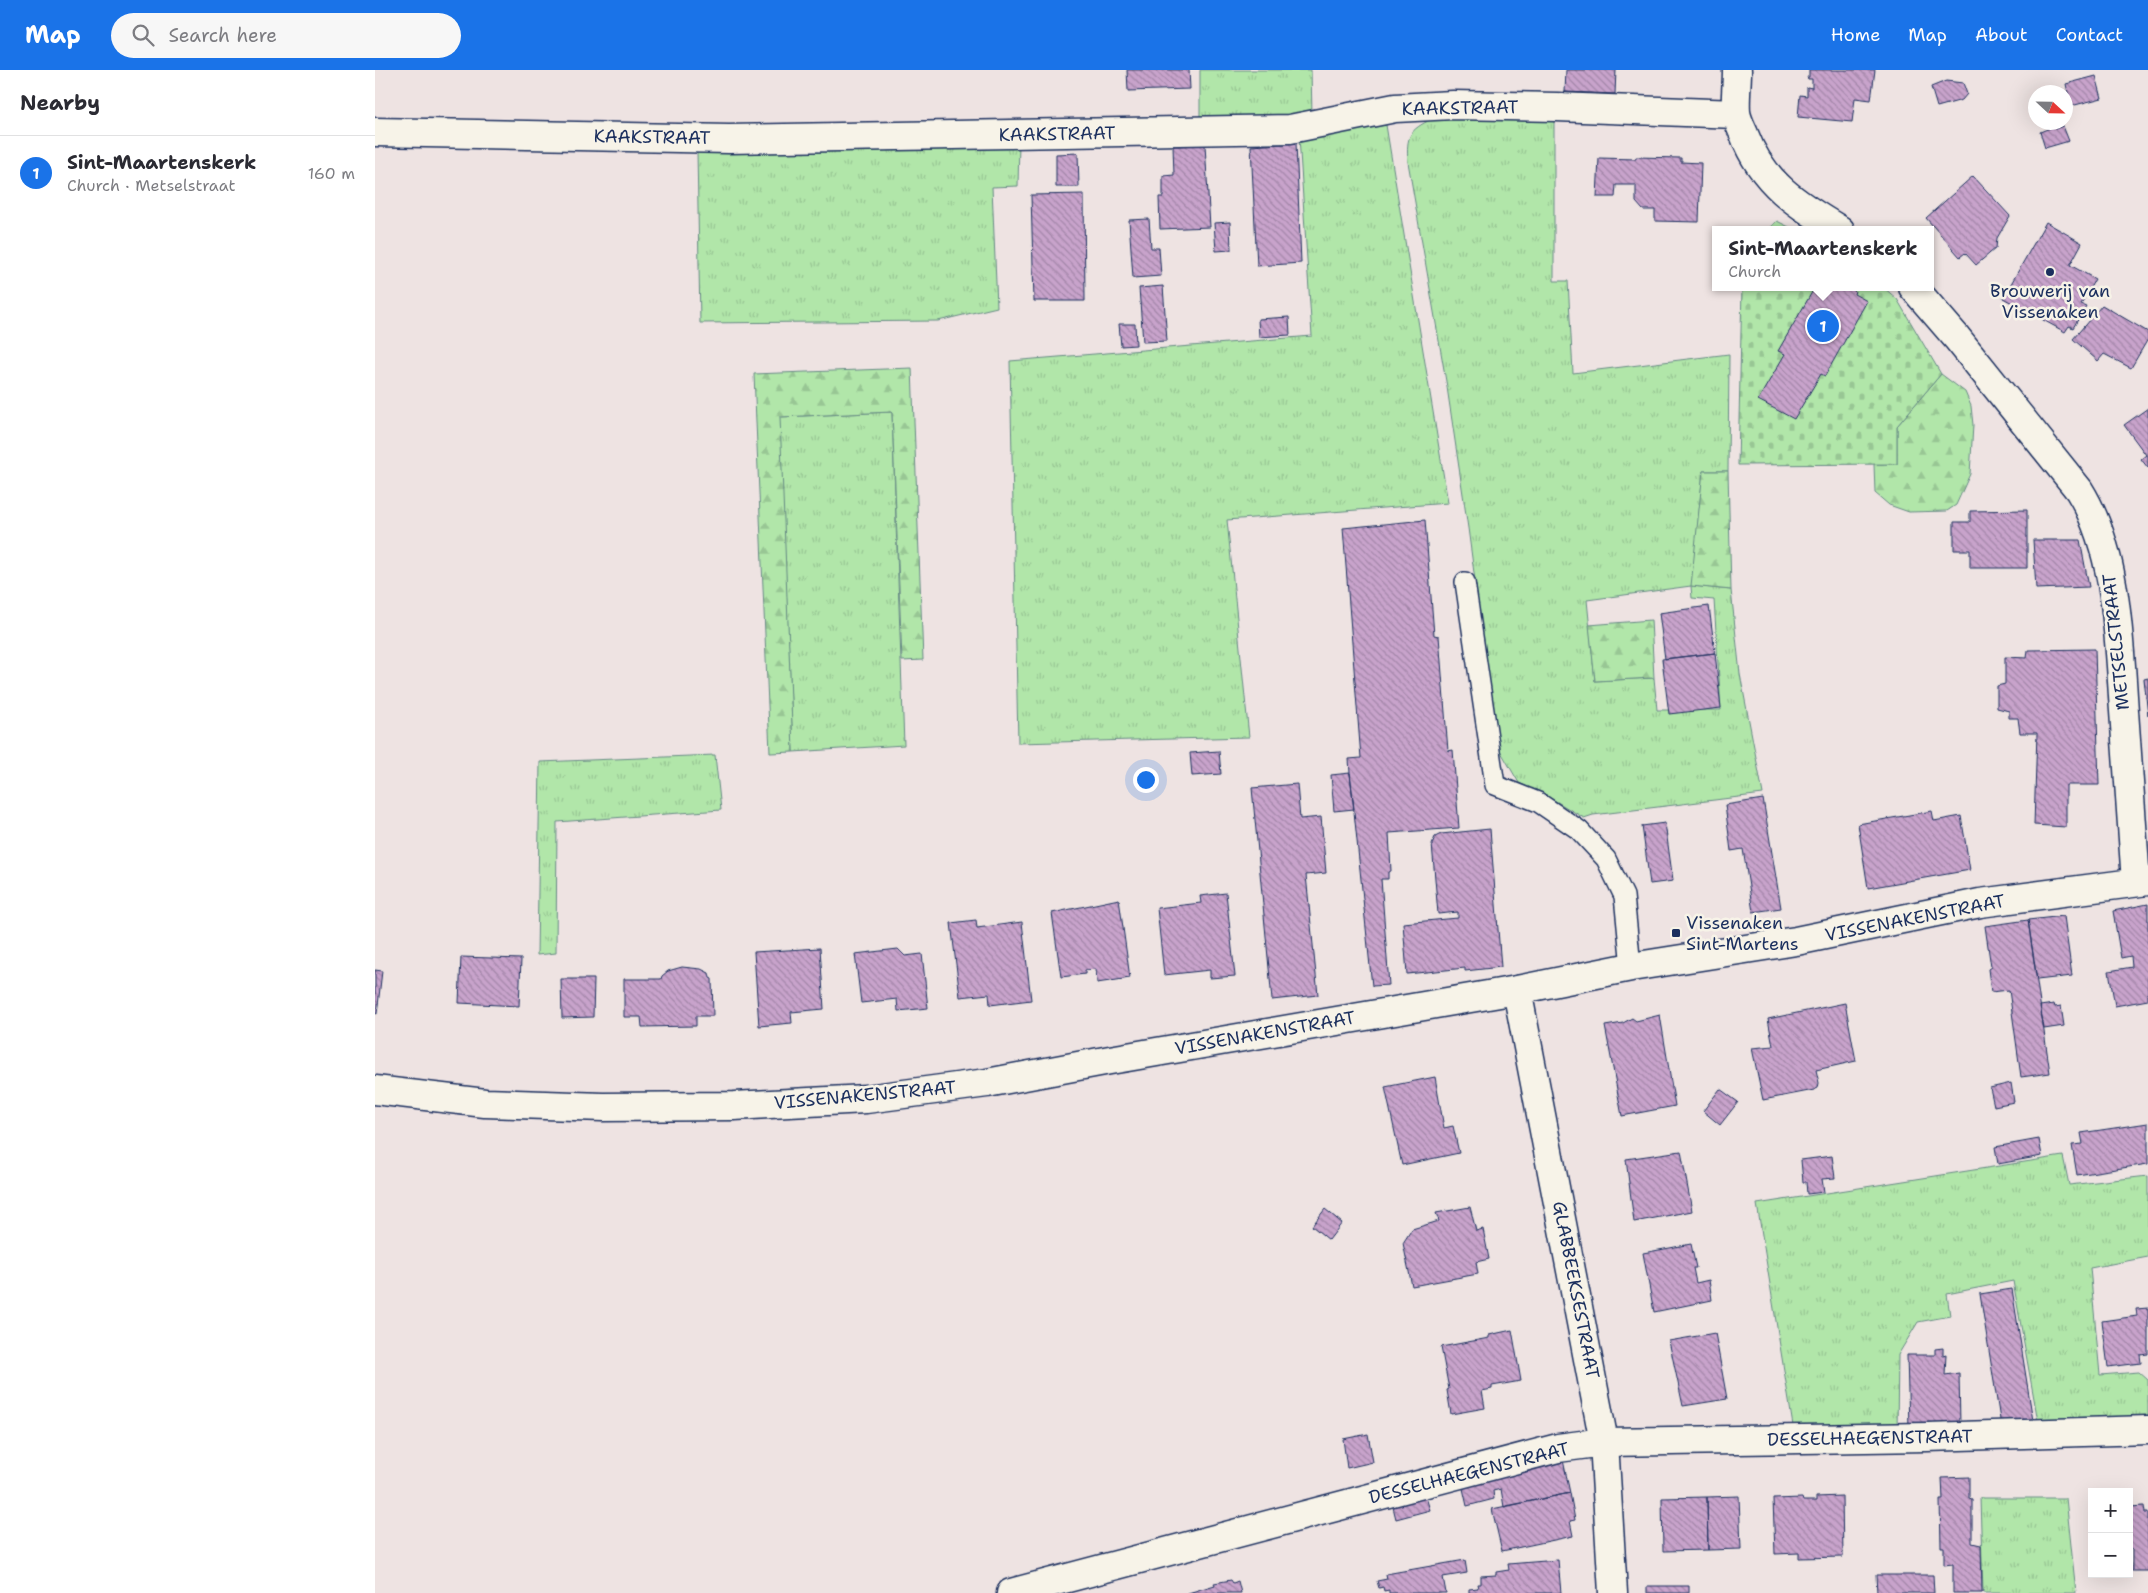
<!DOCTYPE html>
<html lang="en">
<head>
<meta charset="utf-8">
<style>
  body { margin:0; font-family:"Shantell Sans",sans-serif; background:#f7f7f7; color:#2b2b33 }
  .controls { position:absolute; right:15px; bottom:15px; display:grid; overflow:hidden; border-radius:0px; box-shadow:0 5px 20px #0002 }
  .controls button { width:45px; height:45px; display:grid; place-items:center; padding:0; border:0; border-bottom:1px solid #e1e1e2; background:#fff; color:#2b2b33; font:25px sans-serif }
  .compass { position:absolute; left:1653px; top:15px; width:45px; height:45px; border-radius:50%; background:#fff; box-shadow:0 5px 20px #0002; rotate:112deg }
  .you { position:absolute; left:770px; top:709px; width:18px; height:18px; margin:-12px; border:4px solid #fff; border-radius:50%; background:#1a73e8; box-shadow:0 0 0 8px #1a73e833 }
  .badge { display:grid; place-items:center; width:32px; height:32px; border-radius:50%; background:#1a73e8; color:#fff; font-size:16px; font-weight:700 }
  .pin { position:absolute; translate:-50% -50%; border:2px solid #fff; box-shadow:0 1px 5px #0006 }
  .popup { position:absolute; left:1337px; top:156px; width:222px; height:65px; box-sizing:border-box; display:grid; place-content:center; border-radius:0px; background:#fff; filter:drop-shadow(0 1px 4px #0005); font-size:16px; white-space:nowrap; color:#7c7c81 }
  .popup b { font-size:19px; color:#2b2b33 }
  .popup::after { content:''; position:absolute; left:50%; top:100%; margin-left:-10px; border:10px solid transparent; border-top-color:#fff }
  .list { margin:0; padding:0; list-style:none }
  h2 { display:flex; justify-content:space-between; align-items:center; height:65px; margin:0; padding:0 20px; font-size:21px }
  h2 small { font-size:16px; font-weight:400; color:#7c7c81 }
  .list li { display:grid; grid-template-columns:32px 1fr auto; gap:15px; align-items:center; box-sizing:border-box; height:75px; padding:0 20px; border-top:1px solid #e1e1e2 }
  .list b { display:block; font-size:19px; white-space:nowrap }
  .list p { margin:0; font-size:16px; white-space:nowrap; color:#7c7c81 }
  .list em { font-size:16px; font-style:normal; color:#7c7c81 }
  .icon { flex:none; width:28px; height:28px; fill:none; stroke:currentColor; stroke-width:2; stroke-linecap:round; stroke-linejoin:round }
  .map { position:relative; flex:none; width:1773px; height:1523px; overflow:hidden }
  header { display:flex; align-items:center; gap:30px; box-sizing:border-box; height:70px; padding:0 25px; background:#1a73e8; color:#fff }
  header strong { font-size:24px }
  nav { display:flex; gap:28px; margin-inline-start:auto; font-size:18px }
  .search { width:350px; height:45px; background:#f7f7f7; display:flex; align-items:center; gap:12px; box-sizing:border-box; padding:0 18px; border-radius:28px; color:#7c7c81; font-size:19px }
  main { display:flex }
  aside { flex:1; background:#fff }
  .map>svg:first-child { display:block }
</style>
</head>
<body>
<header>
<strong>Map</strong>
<div class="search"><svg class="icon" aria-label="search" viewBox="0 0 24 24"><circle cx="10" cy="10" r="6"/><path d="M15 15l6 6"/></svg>Search here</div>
<nav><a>Home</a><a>Map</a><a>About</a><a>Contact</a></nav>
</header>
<main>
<aside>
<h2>Nearby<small></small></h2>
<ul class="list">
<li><span class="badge">1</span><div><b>Sint-Maartenskerk</b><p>Church · Metselstraat</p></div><em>160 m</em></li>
</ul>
</aside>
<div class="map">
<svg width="1773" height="1523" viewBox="0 0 1773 1523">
  <defs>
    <pattern id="grass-tufts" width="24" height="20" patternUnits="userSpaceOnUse" patternTransform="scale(1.25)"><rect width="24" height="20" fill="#b1e6a9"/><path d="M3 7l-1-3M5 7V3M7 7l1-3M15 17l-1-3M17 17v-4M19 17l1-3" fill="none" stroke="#98c694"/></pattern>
    <pattern id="forest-firs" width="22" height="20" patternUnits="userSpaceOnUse" patternTransform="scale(1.25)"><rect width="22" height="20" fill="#b1e6a9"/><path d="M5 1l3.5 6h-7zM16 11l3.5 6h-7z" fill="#98c694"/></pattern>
    <pattern id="cemetery-stones" width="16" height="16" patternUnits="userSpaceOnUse" patternTransform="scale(1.25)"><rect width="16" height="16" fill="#b1e6a9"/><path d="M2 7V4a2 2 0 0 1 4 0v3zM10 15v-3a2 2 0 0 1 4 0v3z" fill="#98c694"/></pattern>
    <pattern id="building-back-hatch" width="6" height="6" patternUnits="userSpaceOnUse" patternTransform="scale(1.25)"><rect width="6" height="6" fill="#c8a3cb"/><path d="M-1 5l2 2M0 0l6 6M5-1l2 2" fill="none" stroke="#a285a8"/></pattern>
  </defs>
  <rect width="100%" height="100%" fill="#eee3e2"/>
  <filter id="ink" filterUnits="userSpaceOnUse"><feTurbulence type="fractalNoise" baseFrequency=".02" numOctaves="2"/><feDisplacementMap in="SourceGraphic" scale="10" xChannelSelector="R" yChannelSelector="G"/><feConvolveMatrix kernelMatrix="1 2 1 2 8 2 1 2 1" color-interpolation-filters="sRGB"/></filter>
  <g filter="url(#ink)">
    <!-- grass -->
    <path fill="url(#grass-tufts)" stroke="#668a84" fill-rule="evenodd" d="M 825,0 L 936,0 L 937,45 L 825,55 Z
      M 1057,49 L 1179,51 L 1179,211 L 1193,211 L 1198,303 L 1354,284 L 1353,401 L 1328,401 L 1317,516 L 1356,520 L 1365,604 L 1388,724 L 1218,745 L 1209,748 L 1179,730 L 1144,713 L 1122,675 L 1093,458 L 1072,317 L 1033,92 C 1031,66 1034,60 1057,49 ZM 1316,516 L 1317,528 L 1339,530 L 1346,640 L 1282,640 L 1279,608 L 1220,611 L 1212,530 Z
      M 1011,55 L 1073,433 L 852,450 L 874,667 L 643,673 L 635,291 L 937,266 L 924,67 Z
      M 644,73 L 643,116 L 617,117 L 622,237 L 563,251 L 325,253 L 322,81 Z
      M 517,342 L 529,675 L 418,682 L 404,347 Z
      M 340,685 L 346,740 L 182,752 L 181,883 L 162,885 L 165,692 Z
      M 1688,1086 L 1694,1115 L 1773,1106 L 1773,1187 L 1715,1198 L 1725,1305 L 1764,1302 L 1773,1310 L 1773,1348 L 1664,1357 L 1638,1211 L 1572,1224 L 1575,1246 L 1543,1252 L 1523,1285 L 1522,1361 L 1419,1362 L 1382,1134 Z
      M 1605,1428 L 1691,1428 L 1701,1523 L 1608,1523 Z"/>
    <!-- forest -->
    <path fill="url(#forest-firs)" stroke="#668a84" d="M 537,298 L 548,590 L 527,591 L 517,342 L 405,347 L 418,682 L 395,683 L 379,304 Z
      M 1566,304 L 1590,322 L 1596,336 L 1598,355 L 1595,404 L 1581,435 L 1572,441 L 1534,442 L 1514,435 L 1500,423 L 1499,394 L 1522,394 L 1522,356 Z
      M 1328,401 L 1353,401 L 1356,520 L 1316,516 Z
      M 1276,550 L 1279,608 L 1220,611 L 1214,555 Z"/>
    <!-- cemetery -->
    <path fill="url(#cemetery-stones)" stroke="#668a84" d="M 1402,151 L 1420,160 L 1392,160 Z
      M 1367,217 L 1508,217 L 1522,229 L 1566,304 L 1522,356 L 1522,394 L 1363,395 Z"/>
    <!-- building -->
    <path fill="url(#building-back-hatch)" stroke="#1b2f5e" d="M 752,0 L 814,0 L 815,19 L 753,21 Z
      M 1191,0 L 1241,0 L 1240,24 L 1190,22 Z
      M 1434,0 L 1500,0 L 1496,30 L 1480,28 L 1477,52 L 1423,47 L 1425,25 L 1432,26 L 1432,17 L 1437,18 L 1437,9 L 1433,9 L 1432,7 L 1434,7 Z
      M 1721,6 L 1727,28 L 1696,36 L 1691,14 Z
      M 1571,11 L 1588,13 L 1592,24 L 1587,30 L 1562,37 L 1556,17 Z
      M 1680,56 L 1680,59 L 1688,56 L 1694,71 L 1670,78 L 1665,62 Z
      M 921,73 L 926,193 L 882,196 L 876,76 Z
      M 830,75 L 835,157 L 785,159 L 784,127 L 788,127 L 788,106 L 799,105 L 798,76 Z
      M 703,83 L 704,117 L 681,117 L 681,84 Z
      M 1261,87 L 1306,88 L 1306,92 L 1326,93 L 1324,152 L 1280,151 L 1280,140 L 1268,140 L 1261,132 L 1261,115 L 1241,115 L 1240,127 L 1222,127 L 1224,88 L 1261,89 Z
      M 1598,106 L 1635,146 L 1622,168 L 1621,178 L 1601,195 L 1590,183 L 1585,187 L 1551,148 Z
      M 709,124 L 710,231 L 659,231 L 656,125 Z
      M 774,149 L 776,178 L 784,178 L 786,206 L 758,208 L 754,150 Z
      M 855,152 L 856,180 L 841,181 L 839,153 Z
      M 1671,152 L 1707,173 L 1695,195 L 1720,209 L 1706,234 L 1711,236 L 1698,258 L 1694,256 L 1690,262 L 1628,228 Z
      M 788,216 L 792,271 L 768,272 L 764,218 Z
      M 1440,217 L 1474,217 L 1480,221 L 1479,224 L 1492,231 L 1450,306 L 1446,304 L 1419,349 L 1383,330 L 1410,284 L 1403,281 Z
      M 1727,235 L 1773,262 L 1773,269 L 1756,298 L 1729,284 L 1723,291 L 1698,269 Z
      M 914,247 L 915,265 L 884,267 L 883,249 Z
      M 744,254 L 760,254 L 761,275 L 746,276 Z
      M 1773,338 L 1773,398 L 1766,389 L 1771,385 L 1749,355 Z
      M 1652,440 L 1652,498 L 1595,498 L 1595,480 L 1579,480 L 1579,452 L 1595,452 L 1595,441 Z
      M 1050,450 L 1059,565 L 1064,566 L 1073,681 L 1078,680 L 1084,758 L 1014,763 L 1016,801 L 1013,802 L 1013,809 L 1006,809 L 1014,915 L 997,916 L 975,703 L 974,689 L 986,688 L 968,458 Z
      M 1658,470 L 1705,470 L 1714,517 L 1661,519 Z
      M 1334,536 L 1340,583 L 1290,589 L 1284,543 Z
      M 1720,579 L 1724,715 L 1691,715 L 1691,757 L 1659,755 L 1662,663 L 1645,663 L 1643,648 L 1634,648 L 1634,641 L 1622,638 L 1622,616 L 1630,614 L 1630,587 L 1652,588 L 1653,580 Z
      M 1340,583 L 1346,638 L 1294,644 L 1287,589 Z
      M 1773,608 L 1773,645 L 1769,609 Z
      M 844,681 L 846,704 L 817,706 L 815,683 Z
      M 975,703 L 979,739 L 959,741 L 956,705 Z
      M 922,714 L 925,749 L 946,747 L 951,803 L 931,805 L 943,925 L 897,930 L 877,718 Z
      M 1388,729 L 1406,838 L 1378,842 L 1368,779 L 1356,781 L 1350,735 Z
      M 1557,741 L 1559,751 L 1586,746 L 1595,800 L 1493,818 L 1483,754 Z
      M 1290,753 L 1298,811 L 1275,814 L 1267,756 Z
      M 1115,759 L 1126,897 L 1090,901 L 1090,898 L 1032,904 L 1028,853 L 1083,848 L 1083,842 L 1063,844 L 1057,774 L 1060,767 L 1066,764 Z
      M 851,823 L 860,906 L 835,908 L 835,900 L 789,905 L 782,838 L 826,833 L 825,826 Z
      M 744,829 L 755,908 L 722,913 L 721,899 L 710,900 L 710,904 L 686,907 L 677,843 Z
      M 1773,834 L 1773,930 L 1740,936 L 1734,901 L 1757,897 L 1756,886 L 1746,888 L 1738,841 Z
      M 1689,846 L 1697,906 L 1662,910 L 1653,850 Z
      M 601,850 L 602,858 L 647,852 L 656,930 L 615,935 L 614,924 L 585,927 L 576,853 Z
      M 1653,850 L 1675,1003 L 1646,1007 L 1634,920 L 1616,922 L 1613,899 L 1616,897 L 1610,856 Z
      M 445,878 L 449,939 L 416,942 L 417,953 L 384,956 L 379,882 Z
      M 523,879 L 530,886 L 547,884 L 553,938 L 523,941 L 522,929 L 486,933 L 480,884 Z
      M 86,887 L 146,889 L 144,936 L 84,933 Z
      M 307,897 L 326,899 L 334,903 L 335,908 L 337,909 L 338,946 L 321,946 L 321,956 L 267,957 L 266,947 L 249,947 L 249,909 L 286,909 L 287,906 L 293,901 Z
      M 0,900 L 7,901 L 2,944 L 0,943 Z
      M 186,909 L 219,909 L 218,947 L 187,948 Z
      M 1470,933 L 1481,991 L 1441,1000 L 1444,1013 L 1443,1018 L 1439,1020 L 1388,1030 L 1377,978 L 1398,976 L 1393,949 Z
      M 1679,934 L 1680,937 L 1686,936 L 1689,956 L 1669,959 L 1665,936 Z
      M 1285,945 L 1300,1036 L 1247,1046 L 1230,956 L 1248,953 L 1257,948 L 1261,951 Z
      M 1060,1007 L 1069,1058 L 1078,1056 L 1084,1083 L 1027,1095 L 1010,1017 Z
      M 1636,1013 L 1639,1032 L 1619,1036 L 1615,1018 Z
      M 1345,1019 L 1363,1032 L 1345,1055 L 1328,1041 Z
      M 1773,1053 L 1773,1094 L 1702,1105 L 1697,1075 L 1708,1074 L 1706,1063 Z
      M 1664,1069 L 1667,1086 L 1623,1094 L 1620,1077 Z
      M 1306,1081 L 1317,1141 L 1259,1152 L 1251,1089 Z
      M 1457,1086 L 1460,1108 L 1447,1109 L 1449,1122 L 1432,1124 L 1431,1112 L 1428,1112 L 1426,1090 Z
      M 1095,1137 L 1101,1161 L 1108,1159 L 1114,1189 L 1101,1192 L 1103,1204 L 1037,1216 L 1028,1173 L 1037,1159 L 1064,1151 L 1061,1143 Z
      M 950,1139 L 967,1153 L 954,1170 L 937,1156 Z
      M 1316,1174 L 1321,1198 L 1318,1198 L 1321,1213 L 1334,1210 L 1337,1230 L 1279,1242 L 1268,1183 Z
      M 1637,1219 L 1658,1351 L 1626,1356 L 1605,1224 Z
      M 1773,1238 L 1773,1284 L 1765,1285 L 1766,1293 L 1733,1297 L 1727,1251 L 1762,1246 L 1761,1239 Z
      M 1137,1260 L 1146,1311 L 1117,1316 L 1117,1319 L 1107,1321 L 1110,1338 L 1076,1344 L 1072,1320 L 1074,1319 L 1066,1277 L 1114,1268 L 1114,1265 Z
      M 1340,1263 L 1352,1329 L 1308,1336 L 1294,1271 Z
      M 1568,1278 L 1568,1285 L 1571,1284 L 1570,1305 L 1584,1303 L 1585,1355 L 1534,1358 L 1532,1285 L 1560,1285 L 1560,1279 Z
      M 993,1364 L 998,1392 L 972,1398 L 968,1369 Z
      M 1188,1390 L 1195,1423 L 1129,1437 L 1126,1419 L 1118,1421 L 1119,1429 L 1092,1436 L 1087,1414 Z
      M 1594,1407 L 1594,1428 L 1597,1429 L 1597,1473 L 1606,1475 L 1607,1523 L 1578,1523 L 1578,1494 L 1569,1495 L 1569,1477 L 1566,1477 L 1565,1430 L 1568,1430 L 1567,1408 Z
      M 1195,1423 L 1200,1450 L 1195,1451 L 1198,1466 L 1127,1481 L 1117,1439 Z
      M 1050,1424 L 1055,1440 L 1021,1449 L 1017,1433 Z
      M 1364,1426 L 1366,1479 L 1333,1480 L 1332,1427 Z
      M 1467,1426 L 1468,1487 L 1424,1488 L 1424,1483 L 1400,1484 L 1398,1429 L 1427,1428 L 1428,1431 L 1441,1431 L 1441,1427 Z
      M 1332,1427 L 1333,1480 L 1288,1481 L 1287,1428 Z
      M 1769,1436 L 1770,1443 L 1773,1443 L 1773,1501 L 1757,1501 L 1757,1478 L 1754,1478 L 1754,1437 Z
      M 1090,1490 L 1092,1503 L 1068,1507 L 1071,1523 L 1014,1523 L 1014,1520 L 1009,1521 L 1008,1517 L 1004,1518 L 1002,1511 L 1012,1509 L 1011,1504 Z
      M 1183,1490 L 1186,1523 L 1094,1523 L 1094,1519 L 1103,1518 L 1102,1514 L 1106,1514 L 1106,1506 L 1121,1505 L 1121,1502 L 1134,1500 L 1133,1494 Z
      M 1501,1505 L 1558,1505 L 1559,1523 L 1502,1523 Z
      M 856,1510 L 858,1513 L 863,1511 L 866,1523 L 813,1523 L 840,1515 L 839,1513 Z
      M 1272,1516 L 1314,1516 L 1314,1523 L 1272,1523 Z"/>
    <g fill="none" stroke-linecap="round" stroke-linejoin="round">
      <!-- lane casing -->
      <g stroke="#1b2f5e" stroke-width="22">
        <path id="lane" d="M 1090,512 L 1120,715 L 1163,732 L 1204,760 L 1231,789 L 1249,826 L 1256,897"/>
      </g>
      <!-- street casing -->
      <g stroke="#1b2f5e" stroke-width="31">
        <path id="street" d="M 1362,0 C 1362,14 1360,29 1361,42 C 1362,50 1366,57 1369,64 C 1387,113 1423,135 1465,160
          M 0,62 L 354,69 L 915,59 L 1020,38 L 1078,35 L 1182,37 L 1361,44
          M 1538,217 L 1582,268 L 1704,420 C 1743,482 1744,571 1749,641 C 1753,698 1757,755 1761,812
          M 0,1020 L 110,1033 L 228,1037 L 359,1036 L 491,1029 L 612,1013 L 735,990 L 1142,920
          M 636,1523 L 1183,1378 L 1229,1372 L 1552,1367 L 1773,1360"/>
      </g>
      <!-- secondary casing -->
      <g stroke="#1b2f5e" stroke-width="31">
        <path id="secondary" d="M 1238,1523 L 1229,1372 L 1142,920 L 1256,897 L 1421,871 L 1605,833 L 1773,811"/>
      </g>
      <!-- lane -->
      <use href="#lane" stroke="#f7f3e8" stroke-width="19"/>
      <!-- street -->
      <use href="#street" stroke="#f7f3e8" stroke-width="28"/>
      <!-- secondary -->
      <use href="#secondary" stroke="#f7f3e8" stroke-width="28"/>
    </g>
  </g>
  <!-- markers -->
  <g fill="#1b2f5e" stroke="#f7f3e8" stroke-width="2">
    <circle cx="1675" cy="202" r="5"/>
    <rect x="1296" y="858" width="10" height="10" rx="2.5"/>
  </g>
  <g text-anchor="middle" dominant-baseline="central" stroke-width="5" stroke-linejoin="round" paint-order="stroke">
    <!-- street labels -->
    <g font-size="18" fill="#1b2f5e" stroke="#f7f3e8">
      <text transform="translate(1085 38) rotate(-1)">KAAKSTRAAT</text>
      <text transform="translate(682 64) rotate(-1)">KAAKSTRAAT</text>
      <text transform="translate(277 67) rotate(1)">KAAKSTRAAT</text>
      <text transform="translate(1741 572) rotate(-96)">METSELSTRAAT</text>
      <text transform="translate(1540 848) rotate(-11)">VISSENAKENSTRAAT</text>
      <text transform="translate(890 963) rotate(-10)">VISSENAKENSTRAAT</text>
      <text transform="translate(490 1025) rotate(-5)">VISSENAKENSTRAAT</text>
      <text transform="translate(1201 1220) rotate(79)">GLABBEEKSESTRAAT</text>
      <text transform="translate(1495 1368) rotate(-1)">DESSELHAEGENSTRAAT</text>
      <text transform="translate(1094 1403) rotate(-14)">DESSELHAEGENSTRAAT</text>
    </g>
    <!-- poi labels -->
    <g font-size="18" fill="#1b2f5e" stroke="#f7f3e8">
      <text x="1675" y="221">Brouwerij van<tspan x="1675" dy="21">Vissenaken</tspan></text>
      <text x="1311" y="853" text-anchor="start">Vissenaken<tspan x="1311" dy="21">Sint-Martens</tspan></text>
    </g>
  </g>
</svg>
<div class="controls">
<button>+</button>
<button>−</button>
</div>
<svg class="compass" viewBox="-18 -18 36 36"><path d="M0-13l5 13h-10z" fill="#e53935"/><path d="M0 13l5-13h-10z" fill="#7c7c81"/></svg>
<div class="you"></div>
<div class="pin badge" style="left:1448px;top:256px">1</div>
<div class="popup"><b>Sint-Maartenskerk</b>Church</div>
</div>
</main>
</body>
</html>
